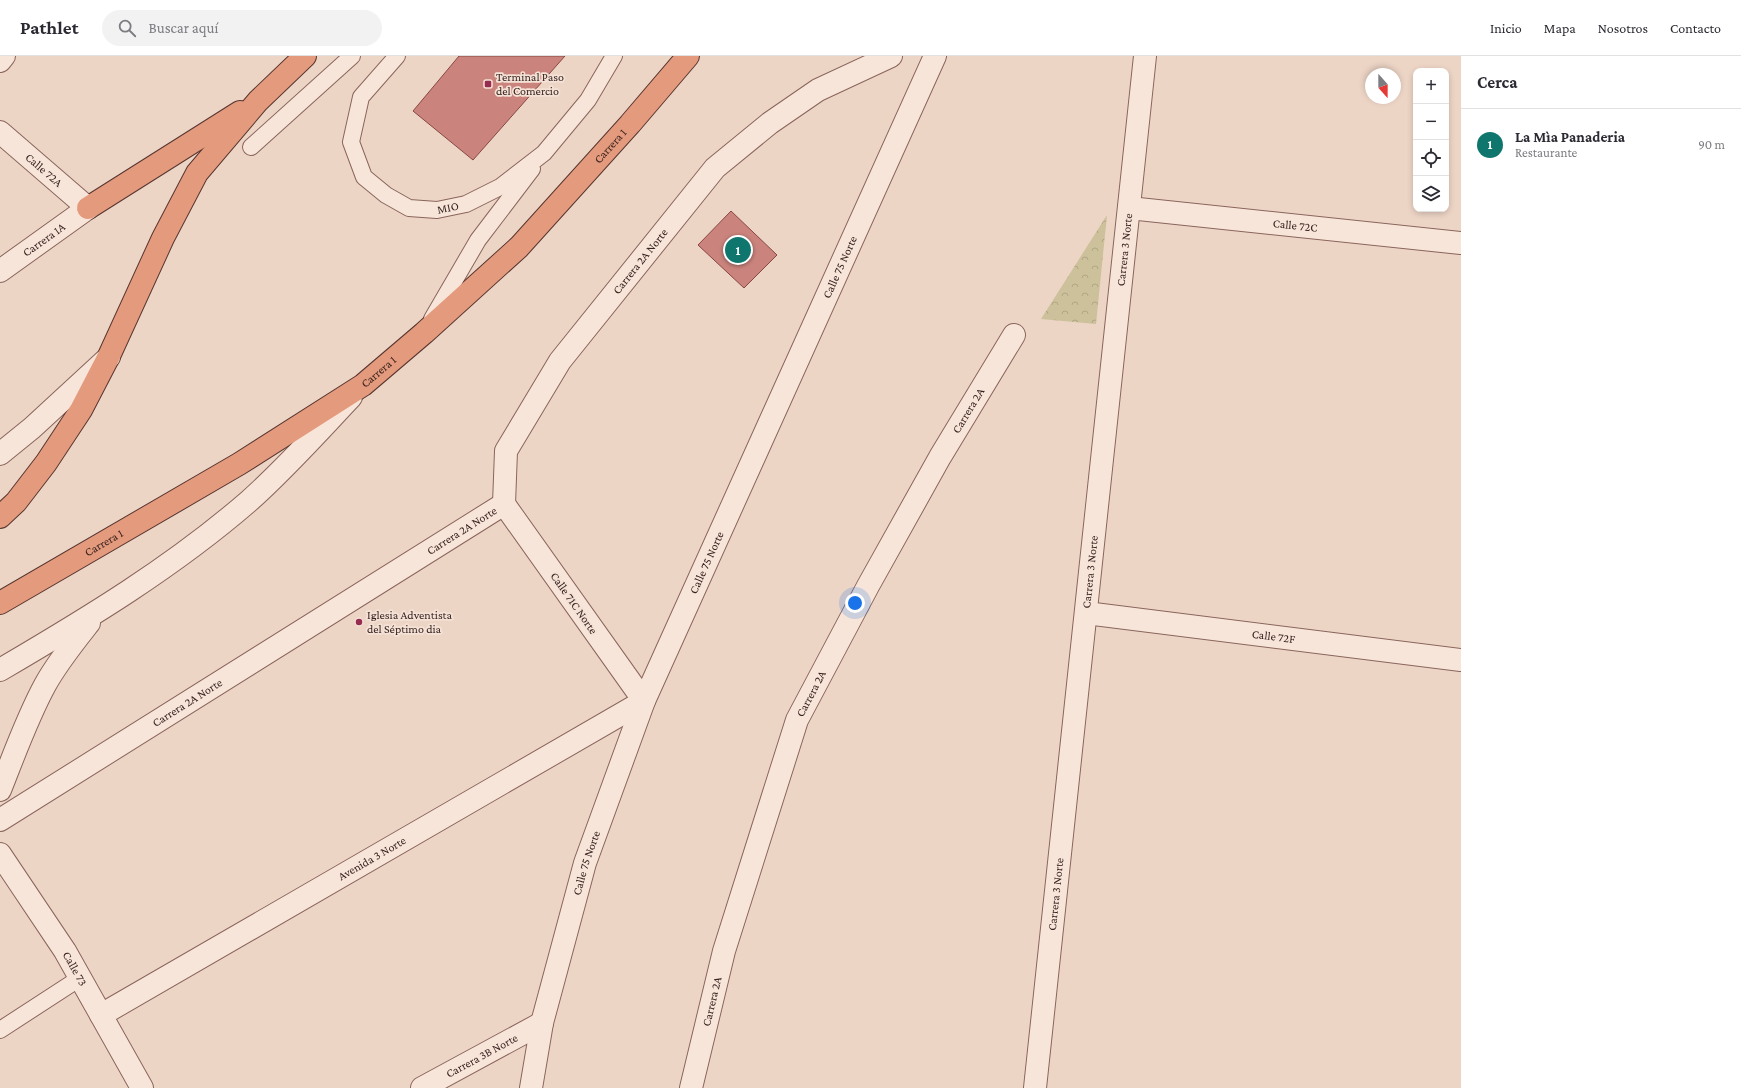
<!DOCTYPE html>
<html lang="es">
<head>
<meta charset="utf-8">
<style>
  body { margin:0; font-family:"Crimson Pro",serif; background:#f2f2f3; color:#2b2b33 }
  .controls { position:absolute; right:12px; top:12px; display:grid; overflow:hidden; border-radius:8px; box-shadow:0 2px 6px #0003 }
  .controls button { width:36px; height:36px; display:grid; place-items:center; padding:0; border:0; border-bottom:1px solid #e1e1e2; background:#fff; color:#2b2b33; font:20px sans-serif }
  .compass { position:absolute; left:1365px; top:12px; width:36px; height:36px; border-radius:50%; background:#fff; box-shadow:0 2px 6px #0003; rotate:159deg }
  .you { position:absolute; left:855px; top:547px; width:14px; height:14px; margin:-10px; border:3px solid #fff; border-radius:50%; background:#1a73e8; box-shadow:0 0 0 6px #1a73e833 }
  .badge { display:grid; place-items:center; width:26px; height:26px; border-radius:50%; background:#0f766e; color:#fff; font-size:13px; font-weight:700 }
  .pin { position:absolute; translate:-50% -50%; border:2px solid #fff; box-shadow:0 1px 4px #0006 }
  .list { margin:0; padding:0; list-style:none }
  h2 { display:flex; justify-content:space-between; align-items:center; height:52px; margin:0; padding:0 16px; font-size:17px }
  h2 small { font-size:13px; font-weight:400; color:#7c7c81 }
  .list li { display:grid; grid-template-columns:26px 1fr auto; gap:12px; align-items:center; box-sizing:border-box; height:72px; padding:0 16px; border-top:1px solid #e1e1e2 }
  .list b { display:block; font-size:15px; white-space:nowrap }
  .list p { margin:0; font-size:13px; white-space:nowrap; color:#7c7c81 }
  .list em { font-size:13px; font-style:normal; color:#7c7c81 }
  .icon { flex:none; width:22px; height:22px; fill:none; stroke:currentColor; stroke-width:2; stroke-linecap:round; stroke-linejoin:round }
  .map { position:relative; flex:none; width:1461px; height:1032px; overflow:hidden }
  header { display:flex; align-items:center; gap:24px; box-sizing:border-box; height:56px; padding:0 20px; background:#fff; border-bottom:1px solid #e1e1e2 }
  header strong { font-size:19px }
  nav { display:flex; gap:22px; margin-inline-start:auto; font-size:14px }
  .search { width:280px; height:36px; background:#f2f2f3; display:flex; align-items:center; gap:10px; box-sizing:border-box; padding:0 14px; border-radius:22px; color:#7c7c81; font-size:15px }
  main { display:flex }
  aside { flex:1; background:#fff }
  .map>svg:first-child { display:block }
</style>
</head>
<body>
<header>
<strong>Pathlet</strong>
<div class="search"><svg class="icon" aria-label="search" viewBox="0 0 24 24"><circle cx="10" cy="10" r="6"/><path d="M15 15l6 6"/></svg>Buscar aquí</div>
<nav><a>Inicio</a><a>Mapa</a><a>Nosotros</a><a>Contacto</a></nav>
</header>
<main>
<div class="map">
<svg width="1461" height="1032" viewBox="0 0 1461 1032">
  <defs>
    <pattern id="forest-crowns" width="20" height="18" patternUnits="userSpaceOnUse"><rect width="20" height="18" fill="#ccc19a"/><path d="M2 6a3 3 0 1 1 6 0M12 15a3 3 0 1 1 6 0" fill="none" stroke="#b0a684"/></pattern>
  </defs>
  <rect width="100%" height="100%" fill="#edd5c6"/>
  <!-- forest -->
  <path fill="url(#forest-crowns)" d="M 1107,159 L 1096,268 L 1041,263 Z"/>
  <!-- building -->
  <path fill="#cb847d" stroke="#874742" d="M 459,0 L 565,0 L 473,104 L 413,55 Z
    M 731,155 L 777,199 L 744,232 L 698,189 Z"/>
  <g fill="none" stroke-linecap="round" stroke-linejoin="round">
    <!-- service casing -->
    <g stroke="#89655c" stroke-width="18">
      <g id="service">
        <path id="s1" d="M 397,0 L 361,41 L 351,86 L 364,121 L 386,139 L 409,152 L 437,154 L 466,148 L 500,131 L 544,97 L 588,44 L 614,0"/>
        <path d="M 251,91 L 352,0"/>
        <path d="M 432,263 L 478,184 L 532,113"/>
        <path d="M 0,974 L 80,922"/>
      </g>
    </g>
    <!-- minor casing -->
    <g stroke="#89655c" stroke-width="24">
      <g id="minor">
        <path d="M 0,5 L 4,0"/>
        <path id="s2" d="M 0,76 L 88,152"/>
        <path id="s3" d="M 1129,152 L 1461,187"/>
        <path id="s4" d="M 504,448 L 506,395 L 560,305 L 715,112 L 770,67 L 818,34 L 891,0"/>
        <path id="s5" d="M 1086,557 L 1461,604"/>
        <path id="s6" d="M 0,764 L 504,448"/>
        <path id="s7" d="M 0,798 L 65,895 L 142,1032"/>
        <path id="s8" d="M 101,959 L 644,645 L 504,448"/>
        <path id="s9" d="M 422,1032 L 542,967"/>
        <path id="s10" d="M 531,1032 L 542,967 L 585,807 L 644,645 L 935,0"/>
        <path id="s11" d="M 691,1032 L 724,895 L 797,664 L 868,530 L 940,401 L 1014,279"/>
        <path id="s12" d="M 1035,1032 L 1145,0"/>
      </g>
    </g>
    <!-- tertiary casing -->
    <g stroke="#89655c" stroke-width="24">
      <g id="tertiary">
        <path id="s13" d="M 0,215 L 88,152"/>
        <path d="M 0,398 L 32,372 L 109,301"/>
        <path d="M 0,614 C 87,563 173,511 249,445 C 285,413 318,376 351,341"/>
        <path d="M 0,734 C 14,699 27,662 45,629 C 57,607 74,586 89,567"/>
      </g>
    </g>
    <!-- trunk casing -->
    <g stroke="#573530" stroke-width="24">
      <g id="trunk">
        <path d="M 88,152 L 240,56"/>
        <path d="M 0,461 L 16,446 L 46,407 L 81,354 L 109,300 L 163,182 L 197,117 L 258,45 L 305,0"/>
        <path id="s14" d="M 0,547 L 239,408 L 363,329 L 424,277 L 519,191 L 630,68 L 688,0"/>
      </g>
    </g>
    <!-- service -->
    <use href="#service" stroke="#f8e5d9" stroke-width="16"/>
    <!-- minor -->
    <use href="#minor" stroke="#f8e5d9" stroke-width="22"/>
    <!-- tertiary -->
    <use href="#tertiary" stroke="#f8e5d9" stroke-width="22"/>
    <!-- trunk -->
    <use href="#trunk" stroke="#e49a7c" stroke-width="22"/>
  </g>
  <!-- markers -->
  <g fill="#962d51" stroke="#f5e2d6" stroke-width="1.5">
    <rect x="484" y="24" width="8" height="8" rx="2"/>
    <circle cx="359" cy="566" r="4"/>
  </g>
  <g text-anchor="middle" dominant-baseline="central" stroke-width="3.5" stroke-linejoin="round" paint-order="stroke">
    <!-- poi labels -->
    <g font-size="12" fill="#392320" stroke="#f5e2d6" text-anchor="start">
      <text x="496" y="21">Terminal Paso<tspan x="496" dy="14">del Comercio</tspan></text>
      <text x="367" y="559">Iglesia Adventista<tspan x="367" dy="14">del Séptimo dia</tspan></text>
    </g>
    <!-- street labels -->
    <g font-size="12" fill="#392320" stroke="#f5e2d6">
      <text stroke="none"><textPath href="#s14" startOffset="768">Carrera 1</textPath></text>
      <text stroke="none"><textPath href="#s2" startOffset="58">Calle 72A</textPath></text>
      <text stroke="none"><textPath href="#s1" startOffset="232">MIO</textPath></text>
      <text stroke="none"><textPath href="#s3" startOffset="167">Calle 72C</textPath></text>
      <text stroke="none"><textPath href="#s13" startOffset="54">Carrera 1A</textPath></text>
      <text stroke="none"><textPath href="#s12" startOffset="843">Carrera 3 Norte</textPath></text>
      <text stroke="none"><textPath href="#s4" startOffset="286">Carrera 2A Norte</textPath></text>
      <text stroke="none"><textPath href="#s10" startOffset="880">Calle 75 Norte</textPath></text>
      <text stroke="none"><textPath href="#s14" startOffset="444">Carrera 1</textPath></text>
      <text stroke="none"><textPath href="#s11" startOffset="737">Carrera 2A</textPath></text>
      <text stroke="none"><textPath href="#s6" startOffset="545">Carrera 2A Norte</textPath></text>
      <text stroke="none"><textPath href="#s14" startOffset="120">Carrera 1</textPath></text>
      <text stroke="none"><textPath href="#s10" startOffset="556">Calle 75 Norte</textPath></text>
      <text stroke="none"><textPath href="#s12" startOffset="519">Carrera 3 Norte</textPath></text>
      <text transform="translate(574 547) rotate(55)">Calle 71C Norte</text>
      <text stroke="none"><textPath href="#s5" startOffset="189">Calle 72F</textPath></text>
      <text stroke="none"><textPath href="#s11" startOffset="413">Carrera 2A</textPath></text>
      <text stroke="none"><textPath href="#s6" startOffset="221">Carrera 2A Norte</textPath></text>
      <text stroke="none"><textPath href="#s8" startOffset="313">Avenida 3 Norte</textPath></text>
      <text stroke="none"><textPath href="#s10" startOffset="232">Calle 75 Norte</textPath></text>
      <text stroke="none"><textPath href="#s12" startOffset="195">Carrera 3 Norte</textPath></text>
      <text stroke="none"><textPath href="#s7" startOffset="137">Calle 73</textPath></text>
      <text stroke="none"><textPath href="#s11" startOffset="89">Carrera 2A</textPath></text>
      <text stroke="none"><textPath href="#s9" startOffset="68">Carrera 3B Norte</textPath></text>
    </g>
  </g>
</svg>
<div class="controls">
<button>+</button>
<button>−</button>
<button><svg class="icon" aria-label="locate" viewBox="0 0 24 24"><circle cx="12" cy="12" r="6"/><path d="M12 2v4M12 18v4M2 12h4M18 12h4"/></svg></button>
<button><svg class="icon" aria-label="layers" viewBox="0 0 24 24"><path d="M12 4l9 5-9 5-9-5zM3 14l9 5 9-5"/></svg></button>
</div>
<svg class="compass" viewBox="-18 -18 36 36"><path d="M0-13l5 13h-10z" fill="#e53935"/><path d="M0 13l5-13h-10z" fill="#7c7c81"/></svg>
<div class="you"></div>
<div class="pin badge" style="left:738px;top:194px">1</div>
</div>
<aside>
<h2>Cerca<small></small></h2>
<ul class="list">
<li><span class="badge">1</span><div><b>La Mìa Panaderia</b><p>Restaurante</p></div><em>90 m</em></li>
</ul>
</aside>
</main>
</body>
</html>
